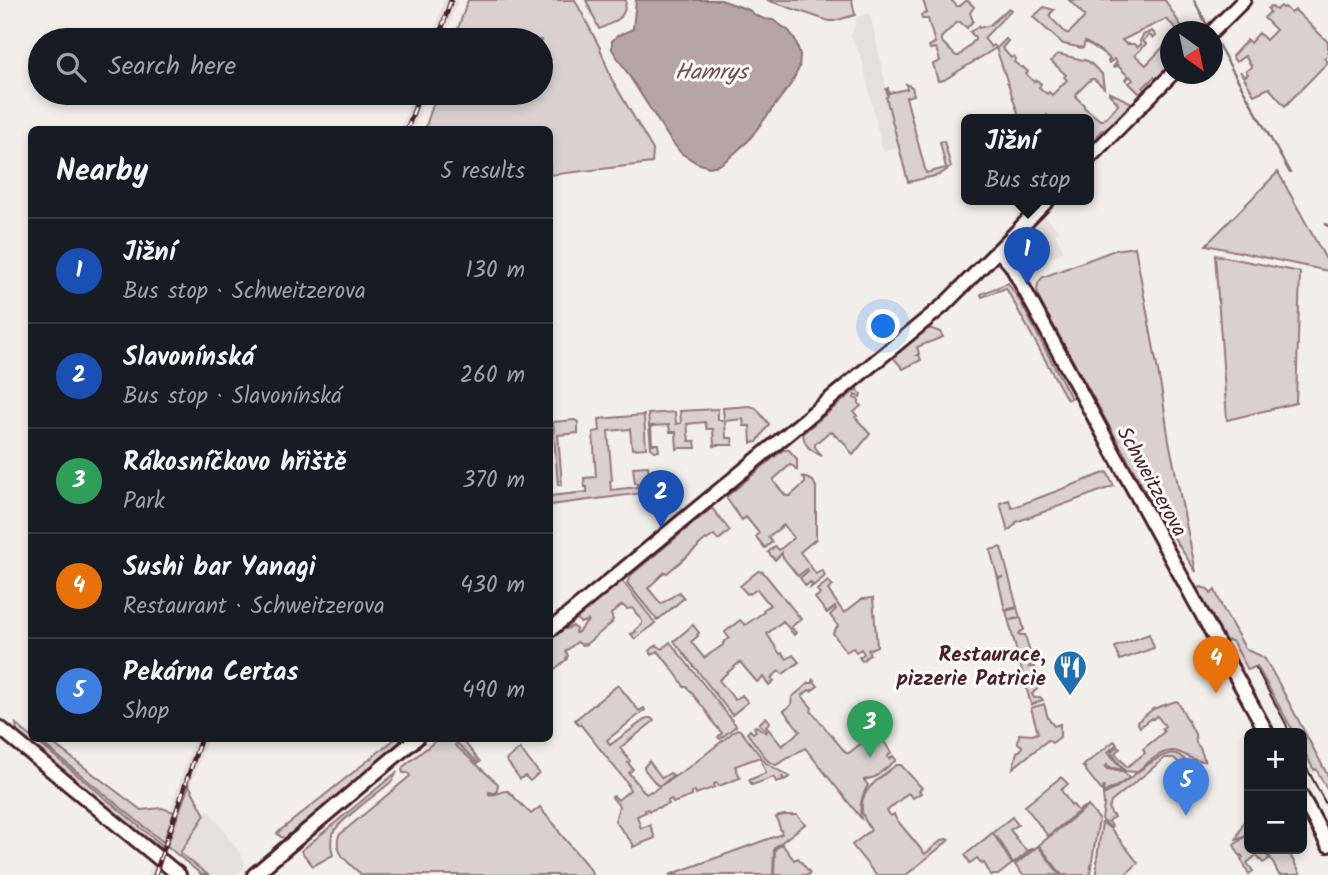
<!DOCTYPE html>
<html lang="en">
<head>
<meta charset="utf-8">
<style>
  body { margin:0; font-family:Kalam,sans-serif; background:#20242c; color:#f1f3f6 }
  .controls { position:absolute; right:21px; bottom:21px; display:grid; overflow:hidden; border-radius:10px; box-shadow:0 4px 10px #0003 }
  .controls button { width:63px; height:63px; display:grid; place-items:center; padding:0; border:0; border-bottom:2px solid #363941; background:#171b24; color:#f1f3f6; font:35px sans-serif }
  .compass { position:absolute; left:1160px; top:21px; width:63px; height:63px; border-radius:50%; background:#171b24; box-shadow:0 4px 10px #0003; rotate:147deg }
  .you { position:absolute; left:884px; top:327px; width:24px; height:24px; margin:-18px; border:5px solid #fff; border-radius:50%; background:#1a73e8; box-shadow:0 0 0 10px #1a73e833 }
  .badge { display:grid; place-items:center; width:46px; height:46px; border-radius:50%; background:#ea580c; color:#fff; font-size:23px; font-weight:700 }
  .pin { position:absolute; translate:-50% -58px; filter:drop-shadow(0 2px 4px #0008) }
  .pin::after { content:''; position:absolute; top:37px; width:24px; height:21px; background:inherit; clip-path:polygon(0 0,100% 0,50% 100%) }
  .popup { position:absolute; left:961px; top:114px; width:133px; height:91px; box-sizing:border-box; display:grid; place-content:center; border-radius:10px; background:#171b24; filter:drop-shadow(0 2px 5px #0005); font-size:23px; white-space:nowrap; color:#9ea1a6 }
  .popup b { font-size:26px; color:#f1f3f6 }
  .popup::after { content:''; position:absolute; left:50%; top:100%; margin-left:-14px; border:14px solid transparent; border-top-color:#171b24 }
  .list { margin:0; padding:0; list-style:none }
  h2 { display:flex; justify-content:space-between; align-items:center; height:91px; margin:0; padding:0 28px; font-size:30px }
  h2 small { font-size:23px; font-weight:400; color:#9ea1a6 }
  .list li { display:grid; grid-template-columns:46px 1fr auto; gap:21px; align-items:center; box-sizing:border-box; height:105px; padding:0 28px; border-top:2px solid #363941 }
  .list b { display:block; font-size:26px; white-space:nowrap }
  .list p { margin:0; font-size:23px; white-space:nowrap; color:#9ea1a6 }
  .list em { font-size:23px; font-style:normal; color:#9ea1a6 }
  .icon { flex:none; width:38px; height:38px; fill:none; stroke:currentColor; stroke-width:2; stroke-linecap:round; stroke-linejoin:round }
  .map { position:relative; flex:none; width:1328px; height:875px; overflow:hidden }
  .search { position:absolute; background:#171b24; box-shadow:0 4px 10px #0003; left:28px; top:28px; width:525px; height:77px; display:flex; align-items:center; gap:18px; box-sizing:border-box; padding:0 24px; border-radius:38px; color:#9ea1a6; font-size:26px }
  .panel { position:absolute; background:#171b24; box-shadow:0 4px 10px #0003; left:28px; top:126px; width:525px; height:616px; border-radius:10px }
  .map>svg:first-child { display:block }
</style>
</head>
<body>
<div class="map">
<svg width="1328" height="875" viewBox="0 0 1328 875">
  <rect width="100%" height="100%" fill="#f2efeb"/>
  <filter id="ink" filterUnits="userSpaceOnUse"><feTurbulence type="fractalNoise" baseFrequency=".0143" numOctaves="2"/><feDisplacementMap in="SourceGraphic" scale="14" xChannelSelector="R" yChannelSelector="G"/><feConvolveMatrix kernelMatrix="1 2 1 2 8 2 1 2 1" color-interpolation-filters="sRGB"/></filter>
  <g filter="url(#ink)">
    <!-- built -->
    <path fill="#e5dfdd" d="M 444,0 L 458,0 L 444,40 L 431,40 Z
      M 870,13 L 888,96 L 886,97 L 899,148 L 883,152 L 862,60 L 851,36 L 857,17 Z
      M 413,93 L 427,93 L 414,129 L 401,129 Z
      M 1043,214 L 1059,231 L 1055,233 L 1064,252 L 1027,265 L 1021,247 L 1021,236 Z
      M 194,739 L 208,739 L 158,874 L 148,875 Z
      M 208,809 L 242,856 L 246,866 L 235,875 L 208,875 L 180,852 Z"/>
    <!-- green -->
    <path fill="#d9d0cf" stroke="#92787d" stroke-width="2" d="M 468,0 L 575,0 L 600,48 L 611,78 L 653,150 L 652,163 L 550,175 L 550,130 L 425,129 L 437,93 L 541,93 L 541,40 L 454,40 Z
      M 586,0 L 626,0 C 625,20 616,21 599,29 Z
      M 767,0 L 852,0 L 855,15 L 834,21 L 829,21 Z
      M 923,0 L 951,0 L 957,6 L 960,6 L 967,0 L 974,7 L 970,13 L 973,21 L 967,28 L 960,22 L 957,22 L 941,38 L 941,41 L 956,56 L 959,56 L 975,40 L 975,37 L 970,32 L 979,26 L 979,28 L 990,25 L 1009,8 L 1011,10 L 984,38 L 991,47 L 993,45 L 997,48 L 1006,39 L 1008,41 L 1002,48 L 1011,58 L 1014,56 L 1016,59 L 1014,62 L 1022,68 L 1023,67 L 1028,72 L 1026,74 L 1034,82 L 1037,80 L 1041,84 L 1039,87 L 1047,94 L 1049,92 L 1052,95 L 1067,80 L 1064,77 L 1066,75 L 1051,61 L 1058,54 L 1088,61 L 1102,74 L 1104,88 L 1094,79 L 1091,79 L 1076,94 L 1076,97 L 1084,105 L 1084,107 L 1100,120 L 1103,120 L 1118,105 L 1117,102 L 1109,94 L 1109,92 L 1130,102 L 1131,105 L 1123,113 L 1125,115 L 1107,131 L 1102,130 L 1098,134 L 1097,141 L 1088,153 L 1088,119 L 1051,119 L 1047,115 L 1043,119 L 1020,119 L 996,48 L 944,80 L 938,81 L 933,64 L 940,61 L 936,48 L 930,49 L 929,46 L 935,43 L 928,19 L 922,19 L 921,15 L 927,13 Z
      M 1069,0 L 1165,0 L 1184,31 L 1179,31 L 1166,19 L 1122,40 L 1126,44 L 1134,44 L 1137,47 L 1141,45 L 1140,41 L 1143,35 L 1152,31 L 1156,35 L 1153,38 L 1149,35 L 1143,41 L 1146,44 L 1135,55 L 1146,65 L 1170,40 L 1170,69 L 1159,80 L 1154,77 L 1143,88 L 1145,91 L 1139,93 L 1129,83 L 1133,80 L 1130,76 L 1127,79 L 1127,81 L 1125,79 L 1128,76 L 1117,65 L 1114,68 L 1113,67 L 1117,62 L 1114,59 L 1109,63 L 1108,61 L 1110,59 C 1102,51 1095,47 1085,42 L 1083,48 L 1063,44 L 1033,17 L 1044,7 L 1054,10 L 1050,14 L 1050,17 L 1066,33 L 1069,33 L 1084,18 L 1084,15 Z
      M 1271,6 L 1276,10 L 1281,6 L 1283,8 L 1285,7 L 1291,13 L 1295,10 L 1328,42 L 1328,55 L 1324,58 L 1328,62 L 1285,106 L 1269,88 L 1254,95 L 1240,71 L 1244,77 L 1248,74 L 1246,71 L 1252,67 L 1245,56 L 1236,62 L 1232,56 L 1247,40 L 1250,43 L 1259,33 L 1266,40 L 1276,30 L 1264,18 L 1270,12 L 1268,9 Z
      M 906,84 L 912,87 L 914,95 L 906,97 L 926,173 L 946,168 L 940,142 L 944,141 L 951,167 L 939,175 L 908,182 L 886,97 L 888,96 L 886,89 L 888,88 L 889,93 L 907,89 Z
      M 1278,172 L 1328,263 L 1328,271 L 1206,245 Z
      M 1135,247 L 1162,393 L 1169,441 L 1196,572 L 1154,507 L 1041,303 C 1037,293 1034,285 1043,277 L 1115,250 Z
      M 1215,255 L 1300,272 L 1296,403 L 1227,420 Z
      M 1008,283 L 1021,303 L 1071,398 L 1067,400 L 1006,288 L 982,297 L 981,294 Z
      M 926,329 L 932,329 L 940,332 L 943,337 L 917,347 L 919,353 L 917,355 L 919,355 L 921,360 L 903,369 L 892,356 Z
      M 857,389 L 861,394 L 860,397 L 855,395 L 854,398 L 859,400 L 859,404 L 861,406 L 854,412 L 857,416 L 855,417 L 870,434 L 853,455 L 842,440 L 840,440 L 832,432 L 829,432 L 815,444 L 815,447 L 822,456 C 811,450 804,447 803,433 Z
      M 750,406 L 756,408 L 769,424 L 757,442 L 751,443 L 750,426 L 744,426 L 743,419 L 725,421 L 726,438 L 732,438 L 733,445 L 716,445 L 714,446 L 713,429 L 707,429 L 705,422 L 687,424 L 689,441 L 695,441 L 696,448 L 679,448 L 677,449 L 676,432 L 670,432 L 669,425 L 651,426 L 652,444 L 658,444 L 659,451 L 655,451 L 651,448 L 648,414 L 675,412 L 676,424 L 681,423 L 680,411 L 718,409 L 718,420 L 724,420 L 723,408 Z
      M 644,415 L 646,448 L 632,449 L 630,429 L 608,431 L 612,480 L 610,481 L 611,490 L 637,487 L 637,483 L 635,483 L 633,467 L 648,466 L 651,492 L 550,505 L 550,496 L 587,492 L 587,487 L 585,487 L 584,478 L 596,477 L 593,432 L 600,431 L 599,419 Z
      M 575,420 L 578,422 L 578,433 L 558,435 L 562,485 L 558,485 L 553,422 Z
      M 783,450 L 789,450 L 797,459 L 797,470 L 793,466 L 790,465 L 774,479 L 774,482 L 786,496 L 790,496 L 805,483 L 805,480 L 802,476 L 813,481 L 816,487 L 816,539 L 800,552 L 816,574 L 822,570 L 825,575 L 824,577 L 809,589 L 813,585 L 810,582 L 806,586 L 800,578 L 808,571 L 807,569 L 798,576 L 782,556 L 782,553 L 775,560 L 768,552 L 775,546 L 779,550 L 794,538 L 784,525 L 768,537 L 772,542 L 765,548 L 756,537 L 759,533 L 746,517 L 742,520 L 729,502 L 726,497 Z
      M 1107,472 L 1114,486 L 1016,522 L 1016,524 L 1008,531 L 1000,503 L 1009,500 L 1012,508 Z
      M 712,508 L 730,531 L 718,540 L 714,535 L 707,540 L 706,539 L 698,546 L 698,547 L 667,573 L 665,572 L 648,588 L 661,604 L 679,592 L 684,598 L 659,619 L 657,620 L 627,583 L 631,575 Z
      M 1001,547 L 1017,607 L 1005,610 L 998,579 L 1003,577 L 998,578 L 990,550 Z
      M 758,571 L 763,572 L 801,619 L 791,627 L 796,633 L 794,635 L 783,621 L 767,634 L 780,654 L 782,653 L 787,659 L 793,655 L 799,662 L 783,674 L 779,671 L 771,678 L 774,681 L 769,685 L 763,677 L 757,682 L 740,662 L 719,680 L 735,700 L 742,695 L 748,702 L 732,715 L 674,641 L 693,625 L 699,633 L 697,635 L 698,636 L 691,642 L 704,658 L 723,645 L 723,643 L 729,638 L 725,632 L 740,620 L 745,625 L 764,612 L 763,610 L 770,605 L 757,589 L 750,594 L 749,593 L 747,594 L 740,586 Z
      M 620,578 L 655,623 L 635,639 L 631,634 L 636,632 L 635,630 L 642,624 L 642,621 L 632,608 L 627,609 L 622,605 L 611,614 L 613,620 L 611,622 L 612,623 L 585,645 L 584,644 L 582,645 L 577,642 L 566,651 L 568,656 L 566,658 L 567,659 L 550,673 L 550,635 L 562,626 L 566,629 L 573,626 L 576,629 L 575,633 L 577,633 L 589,620 L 580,623 L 575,615 Z
      M 828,581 L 833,586 L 828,590 L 844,613 L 862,599 L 873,598 L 877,646 L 868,650 L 870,654 L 862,661 L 859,657 L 864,654 L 861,649 L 856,652 L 853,648 L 846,652 L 833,633 L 838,626 L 830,615 L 836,609 L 835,607 L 827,613 L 815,598 L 820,594 L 817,590 Z
      M 1201,587 L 1208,589 L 1211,594 L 1215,590 L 1222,607 L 1245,648 L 1249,651 L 1259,655 L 1265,659 L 1278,682 L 1328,776 L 1328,791 L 1316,769 L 1314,770 L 1302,748 L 1302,733 L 1294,733 L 1257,666 L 1248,670 L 1233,642 L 1229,640 L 1223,642 L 1195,590 Z
      M 1017,608 L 1020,617 L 1010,620 L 1021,618 L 1024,630 L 1020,632 L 1019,635 L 1025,635 L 1033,663 L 1029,667 L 1034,667 L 1040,686 L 1032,694 L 1034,698 L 1040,697 L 1043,700 L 1031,705 L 1006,611 Z
      M 1149,634 L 1154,648 L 1120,660 L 1115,647 Z
      M 670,642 L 735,724 L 736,726 L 720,739 L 718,737 L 722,733 L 715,725 L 706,711 L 687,687 L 684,687 C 681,680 664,658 658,651 L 652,655 L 649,651 L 657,645 L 662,649 Z
      M 813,680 L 818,686 L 811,691 L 809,690 L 802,696 L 812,708 L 811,711 L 846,753 L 849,753 L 869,737 L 854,718 L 858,715 L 871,719 L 891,753 L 887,757 L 889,759 L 893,756 L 896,760 L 875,777 L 864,780 L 868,785 C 862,796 859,804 861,818 L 805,748 L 776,765 L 768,761 L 747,733 L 750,730 L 753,733 L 756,731 L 754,727 L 756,726 L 766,733 L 767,731 L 759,724 L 766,717 L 770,722 L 766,726 L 782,746 L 800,731 L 784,711 L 791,705 L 792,697 L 809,683 L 813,683 Z
      M 618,685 L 639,711 L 644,708 L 645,710 L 607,740 L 610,745 L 647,718 L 651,718 L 654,721 L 620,748 L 630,761 L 628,763 L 633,769 L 629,773 L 646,794 L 651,791 L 652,792 L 661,785 L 657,785 L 645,770 L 644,767 L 649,761 L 662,778 L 670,773 L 673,775 L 662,785 L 692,765 L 737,729 L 740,730 L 766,763 L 790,777 L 784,780 L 782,776 L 783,780 L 776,782 L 774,777 L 752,785 L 749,780 L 766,773 L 760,757 L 735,766 L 740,778 L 719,786 L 717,783 L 714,784 L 715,787 L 696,794 L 695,791 L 692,792 L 692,796 L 673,803 L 671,799 L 668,801 L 669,804 L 649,811 L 648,809 L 645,810 L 646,812 L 637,816 L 641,828 L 650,825 L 655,838 L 633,847 L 633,844 L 615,821 L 619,806 L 612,797 L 614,796 L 618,800 L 630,790 L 627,785 L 628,784 L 580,724 L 579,725 L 575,720 Z
      M 1176,701 L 1178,702 L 1195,734 L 1196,743 L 1200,748 L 1205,761 C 1191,761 1190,756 1178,752 C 1163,747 1147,764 1136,772 L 1125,771 L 1111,752 L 1118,746 L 1120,748 L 1115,753 L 1127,767 L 1145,753 L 1143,749 L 1164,732 L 1162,729 L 1165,726 L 1157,716 L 1153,719 L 1152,718 L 1140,727 L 1137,722 L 1153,709 Z
      M 1044,704 L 1048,718 L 1054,726 L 1060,724 L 1060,737 L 1052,743 L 1048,740 L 1013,768 L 1017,752 L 1021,750 L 1022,746 L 1018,743 L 1019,734 L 1032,735 L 1038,733 L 1031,708 Z
      M 16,724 L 31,737 L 32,738 L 34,739 L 162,845 L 161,848 L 116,816 L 17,732 Z
      M 37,739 L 47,739 L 141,810 L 162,808 L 174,812 L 163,842 Z
      M 395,739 L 408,739 L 285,838 L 281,837 L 277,833 Z
      M 438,739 L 462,739 L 480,762 L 478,763 L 457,743 L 455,745 L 498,784 L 497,791 L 494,793 L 489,792 L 489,794 C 496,797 500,790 508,791 L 531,814 L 540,807 L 544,812 L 544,813 L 556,826 L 559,832 L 590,869 L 593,875 L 362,875 C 350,864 333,853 339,835 L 410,776 L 408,773 L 403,773 L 402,769 L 403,767 Z
      M 1114,741 L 1117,744 L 1108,752 L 1123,770 L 1108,767 L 1107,765 L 1105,767 L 1107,769 L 1124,772 L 1129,778 L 1117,786 L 1103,793 L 1104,786 L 1102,791 L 1083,767 L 1085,767 L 1084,765 Z
      M 520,749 L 539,773 L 530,781 L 525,776 L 520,779 L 506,760 Z
      M 1172,753 L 1179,755 L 1185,760 L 1180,764 L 1174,758 L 1165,758 L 1111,802 L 1109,810 L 1114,817 L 1108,821 L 1112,826 L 1111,828 L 1102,820 L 1104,804 L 1103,795 C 1125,786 1152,756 1172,753 Z
      M 896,765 L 901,765 L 922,788 L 919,791 L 921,793 L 913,798 L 908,793 L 887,811 L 891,816 L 894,814 L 896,819 L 925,854 L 942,840 L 946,839 L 949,840 L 906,875 L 876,875 L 852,845 L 871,830 C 868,825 864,820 863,815 C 856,791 880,778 896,765 Z
      M 397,772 L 392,781 C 380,792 339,820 333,833 C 330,839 331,849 333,855 L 313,866 L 301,851 Z
      M 1061,777 L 1068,784 L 1061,790 L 1071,805 L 1073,805 L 1078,811 L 1085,806 L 1048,836 L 1025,806 Z
      M 189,785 L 205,815 L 180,853 L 208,875 L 202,875 L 167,846 Z
      M 1088,806 L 1099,819 L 1090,873 L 1089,875 L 1062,875 L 1039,845 Z
      M 784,815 L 797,815 L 805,824 L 774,848 L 773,875 L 669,875 L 782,834 L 776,817 Z
      M 1012,817 L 1018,825 L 1010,830 L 1016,837 L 1015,838 L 1027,851 L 1034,847 L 1013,864 L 1001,842 L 993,833 L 1012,864 L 998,875 L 991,875 L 984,863 L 982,864 L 977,858 L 970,863 L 965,855 Z
      M 1249,819 L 1249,849 L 1264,849 L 1269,859 L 1263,863 L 1257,855 L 1247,863 L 1253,871 L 1249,874 L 1241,859 L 1243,857 L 1241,855 L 1240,856 L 1234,845 L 1246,836 L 1236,840 L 1243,823 Z
      M 1102,822 L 1112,830 L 1138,863 L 1125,875 L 1099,875 L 1097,873 L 1097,858 Z
      M 782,844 L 794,860 L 798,858 L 810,873 L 808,875 L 774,875 L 775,849 Z
      M 1038,846 L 1060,875 L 1023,875 L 1015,865 Z
      M 1266,849 L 1287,849 L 1301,875 L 1279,875 Z"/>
    <!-- water -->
    <path fill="#b7a5a6" stroke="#8b6f75" stroke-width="2" d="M 636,0 L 721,0 L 749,10 L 755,15 L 764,19 L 773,20 L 789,31 L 796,41 L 800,55 L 799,68 L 791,84 L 748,141 L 728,159 L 719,165 L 709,167 L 697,163 L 681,153 L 669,138 L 612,49 L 612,41 L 617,36 L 633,29 Z"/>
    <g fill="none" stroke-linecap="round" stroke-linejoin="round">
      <!-- stream -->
      <path stroke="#8b6f75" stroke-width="2.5" d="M 1194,0 L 1208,27
        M 1215,39 L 1290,173
        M 1326,224 L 1328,226"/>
      <!-- tertiary casing -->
      <g stroke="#4a1f2b" stroke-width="18">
        <path id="tertiary" d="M 999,251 L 1011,265 L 1018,278 L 1267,733
          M 1302,797 L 1328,845"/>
      </g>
      <!-- secondary casing -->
      <g stroke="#4a1f2b" stroke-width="18">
        <path id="secondary" d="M 1212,32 L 1244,0
          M 1088,159 L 1172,74
          M 550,630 L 944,305 L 1049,199
          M 0,728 L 179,875
          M 254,875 L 417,738"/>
      </g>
      <!-- tertiary -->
      <use href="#tertiary" stroke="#fdfcf7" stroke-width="12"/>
      <!-- secondary -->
      <use href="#secondary" stroke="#fdfcf7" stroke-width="12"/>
      <!-- tram -->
      <path stroke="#4a1f2b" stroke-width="2" d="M 1256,668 L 1286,724 L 1289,733
        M 1302,759 L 1328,808"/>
      <!-- rail casing -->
      <g stroke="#4a1f2b" stroke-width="5">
        <path id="rail" d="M 438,40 L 451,0
          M 407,130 L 420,93
          M 155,875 L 201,738"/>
      </g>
      <!-- rail -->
      <use href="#rail" stroke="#fdfcf7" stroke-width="2.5" stroke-dasharray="8" stroke-linecap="butt"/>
    </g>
  </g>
  <!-- icons -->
  <defs>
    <g id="restaurant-pin" transform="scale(1.75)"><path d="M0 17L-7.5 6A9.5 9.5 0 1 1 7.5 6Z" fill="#1f6fb2" stroke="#fdfcf7"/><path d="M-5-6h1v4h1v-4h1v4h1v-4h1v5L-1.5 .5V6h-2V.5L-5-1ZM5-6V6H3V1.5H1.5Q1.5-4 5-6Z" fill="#fff"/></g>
  </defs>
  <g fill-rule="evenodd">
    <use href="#restaurant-pin" x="1070" y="667"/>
  </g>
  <g text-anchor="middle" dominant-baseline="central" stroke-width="6" stroke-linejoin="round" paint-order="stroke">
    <!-- street labels -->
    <g font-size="21" fill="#4a1f2b" stroke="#fdfcf7">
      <text transform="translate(1151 482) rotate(61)">Schweitzerova</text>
    </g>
    <!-- poi labels -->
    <g font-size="21" font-weight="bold" fill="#4a1f2b" stroke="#fdfcf7" text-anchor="end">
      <text x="1046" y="655">Restaurace,<tspan x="1046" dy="24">pizzerie Patricie</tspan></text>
    </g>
    <!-- water labels -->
    <g font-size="23" font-style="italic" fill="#704e56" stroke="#fdfcf7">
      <text x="711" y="73">Hamrys</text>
    </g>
  </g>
</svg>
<div class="controls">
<button>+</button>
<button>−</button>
</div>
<svg class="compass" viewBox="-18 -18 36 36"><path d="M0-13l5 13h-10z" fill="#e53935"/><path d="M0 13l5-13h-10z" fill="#9ea1a6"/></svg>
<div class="you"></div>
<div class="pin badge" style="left:1027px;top:285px;background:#1a4fb4">1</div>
<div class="popup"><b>Jižní</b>Bus stop</div>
<div class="pin badge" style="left:661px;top:528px;background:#1a4fb4">2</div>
<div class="pin badge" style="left:870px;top:758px;background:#2e9e5b">3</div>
<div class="pin badge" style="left:1216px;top:694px;background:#e8710a">4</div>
<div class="pin badge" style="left:1186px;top:816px;background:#3f7fe0">5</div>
<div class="search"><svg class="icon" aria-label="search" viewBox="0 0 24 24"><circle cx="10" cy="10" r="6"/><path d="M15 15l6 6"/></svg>Search here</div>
<section class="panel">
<h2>Nearby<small>5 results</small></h2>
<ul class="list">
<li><span class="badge" style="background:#1a4fb4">1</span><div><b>Jižní</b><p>Bus stop · Schweitzerova</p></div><em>130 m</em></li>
<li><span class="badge" style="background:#1a4fb4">2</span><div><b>Slavonínská</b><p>Bus stop · Slavonínská</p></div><em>260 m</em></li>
<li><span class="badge" style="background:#2e9e5b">3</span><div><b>Rákosníčkovo hřiště</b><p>Park</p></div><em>370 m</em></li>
<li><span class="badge" style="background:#e8710a">4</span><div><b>Sushi bar Yanagi</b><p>Restaurant · Schweitzerova</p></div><em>430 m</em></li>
<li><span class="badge" style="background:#3f7fe0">5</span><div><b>Pekárna Certas</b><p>Shop</p></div><em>490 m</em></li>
</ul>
</section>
</div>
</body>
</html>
